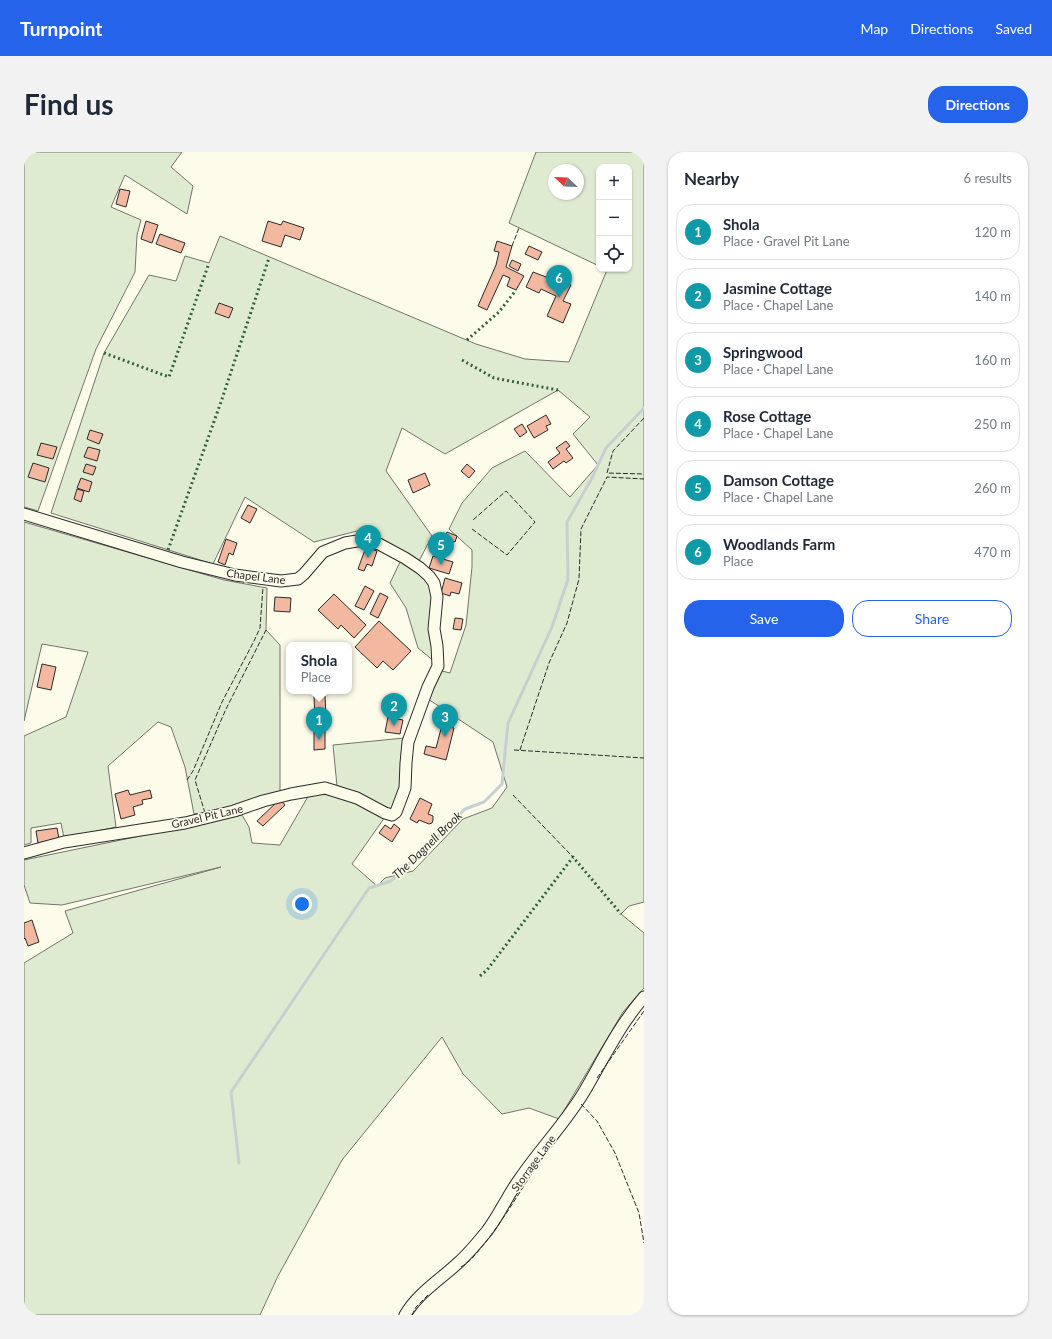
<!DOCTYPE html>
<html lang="en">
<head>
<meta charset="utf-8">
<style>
  body { margin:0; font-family:Lato,sans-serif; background:#f2f2f3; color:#1f2937 }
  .controls { position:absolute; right:12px; top:12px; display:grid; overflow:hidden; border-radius:8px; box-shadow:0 1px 3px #0004 }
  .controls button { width:36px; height:36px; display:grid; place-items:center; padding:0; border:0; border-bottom:1px solid #e0e1e3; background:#fff; color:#1f2937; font:20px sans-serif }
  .compass { position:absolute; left:524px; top:12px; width:36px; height:36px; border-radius:50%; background:#fff; box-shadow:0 1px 3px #0004; rotate:293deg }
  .you { position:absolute; left:278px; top:752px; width:14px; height:14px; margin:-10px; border:3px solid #fff; border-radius:50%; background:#1a73e8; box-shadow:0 0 0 6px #1a73e833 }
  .badge { display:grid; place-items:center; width:26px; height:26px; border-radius:50%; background:#2563eb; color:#fff; font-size:13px; font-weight:700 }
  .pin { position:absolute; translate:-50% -33px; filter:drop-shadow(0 1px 2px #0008) }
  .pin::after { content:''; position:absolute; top:21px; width:14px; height:12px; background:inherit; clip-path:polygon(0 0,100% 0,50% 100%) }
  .popup { position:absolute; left:262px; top:490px; width:66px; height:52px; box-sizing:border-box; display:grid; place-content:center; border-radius:8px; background:#fff; filter:drop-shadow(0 1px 3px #0005); font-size:13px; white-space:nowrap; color:#747a83 }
  .popup b { font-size:15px; color:#1f2937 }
  .popup::after { content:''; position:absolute; left:50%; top:100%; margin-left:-8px; border:8px solid transparent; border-top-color:#fff }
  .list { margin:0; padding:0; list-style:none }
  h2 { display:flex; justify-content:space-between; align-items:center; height:52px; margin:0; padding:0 16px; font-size:17px }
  h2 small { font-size:13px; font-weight:400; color:#747a83 }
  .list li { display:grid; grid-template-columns:26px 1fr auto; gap:12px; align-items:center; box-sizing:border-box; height:56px; margin:0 8px 8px; padding:0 8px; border:1px solid #e0e1e3; border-radius:16px }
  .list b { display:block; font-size:15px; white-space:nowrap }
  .list p { margin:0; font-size:13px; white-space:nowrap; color:#747a83 }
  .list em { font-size:13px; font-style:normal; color:#747a83 }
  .actions { display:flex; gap:8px; padding:12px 16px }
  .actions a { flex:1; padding:9px 0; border:1px solid #2563eb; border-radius:16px; text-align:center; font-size:14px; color:#2563eb }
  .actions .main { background:#2563eb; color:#fff }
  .icon { flex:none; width:22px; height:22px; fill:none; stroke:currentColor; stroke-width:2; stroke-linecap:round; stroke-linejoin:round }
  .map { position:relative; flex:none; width:620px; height:1163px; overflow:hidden; border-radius:16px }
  header { display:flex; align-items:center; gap:24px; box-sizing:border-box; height:56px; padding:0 20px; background:#2563eb; color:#fff }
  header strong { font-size:19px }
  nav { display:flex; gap:22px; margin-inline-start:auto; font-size:14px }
  .intro { display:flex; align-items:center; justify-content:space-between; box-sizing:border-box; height:96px; padding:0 24px }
  h1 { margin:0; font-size:28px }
  .button { padding:10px 18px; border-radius:16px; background:#2563eb; color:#fff; font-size:14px; font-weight:700 }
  main { display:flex; gap:24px; padding:0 24px }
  aside { flex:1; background:#fff; border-radius:16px; box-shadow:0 1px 3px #0004 }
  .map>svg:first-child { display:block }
</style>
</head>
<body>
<header>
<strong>Turnpoint</strong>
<nav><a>Map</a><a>Directions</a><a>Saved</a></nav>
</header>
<div class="intro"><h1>Find us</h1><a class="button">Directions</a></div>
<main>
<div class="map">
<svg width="620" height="1163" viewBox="0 0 620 1163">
  <rect width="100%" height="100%" fill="#fdfbea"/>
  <!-- green -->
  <path fill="#deebd1" stroke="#74746e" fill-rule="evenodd" d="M 0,0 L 158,0 L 147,15 L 169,34 L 163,62 L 101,23 L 87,55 L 117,68 L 113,83 L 111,120 L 72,197 L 14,359 L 0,355 Z
    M 512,0 L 620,0 L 620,750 L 605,754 L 597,762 L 620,781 L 620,836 L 599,860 L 535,967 L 505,956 L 478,962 L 439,922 L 418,885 L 318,1008 L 254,1124 L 236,1163 L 0,1163 L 0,811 L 49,781 L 41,759 L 197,715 L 38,753 L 6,751 L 0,733 L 0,708 L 218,663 L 225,675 L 228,691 L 256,693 L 286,641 L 311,641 L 361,665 L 328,712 L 353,734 L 361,726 L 389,719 L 439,667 L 468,656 L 483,635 L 469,590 L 404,547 L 418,519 L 426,521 L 442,473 L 448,415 L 448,398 L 425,377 L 438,351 L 468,316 L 501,299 L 546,345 L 574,313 L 549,282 L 566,265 L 534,238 L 421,302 L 378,276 L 362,319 L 408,384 L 395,409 L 341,377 L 290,390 L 221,345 L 189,412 L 27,361 L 80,201 L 125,123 L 152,129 L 161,104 L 185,111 L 196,84 L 452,192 L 501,207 L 545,210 L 583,118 L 582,117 L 605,117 L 605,15 L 575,15 L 575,114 L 485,71 ZM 530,18 L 554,18 L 554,42 L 530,42 Z
    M 0,370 L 200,428 L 243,436 L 242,478 L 256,493 L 256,641 L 201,658 L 170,662 L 161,615 L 147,575 L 134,570 L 84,614 L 92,675 L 40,686 L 37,671 L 7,676 L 7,691 L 0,693 L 0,584 L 42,565 L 64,500 L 18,492 L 0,569 Z
    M 377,408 L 407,430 L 409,461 L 406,486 L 411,510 L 394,496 L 382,456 L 366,431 Z
    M 380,586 L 379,633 L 367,658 L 313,634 L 309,593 Z"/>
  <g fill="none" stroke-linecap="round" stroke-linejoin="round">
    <!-- stream -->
    <path stroke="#c7d0d0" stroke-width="3" d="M 215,1011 L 207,940 L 345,736 L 367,729 L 410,688 L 441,657 L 460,650 L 478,632 L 484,571 L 528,475 L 544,427 L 543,370 L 568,326 L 582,296 L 620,256"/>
  </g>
  <!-- building -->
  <path fill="#f2b8a0" stroke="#2b2b2b" d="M 96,37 L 106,39 L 102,55 L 92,52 Z
    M 122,69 L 134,73 L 128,91 L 117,87 Z
    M 244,69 L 257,73 L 259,69 L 280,76 L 276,88 L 261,83 L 257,95 L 238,89 Z
    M 136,82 L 161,91 L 157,101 L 132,92 Z
    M 473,89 L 488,94 L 482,115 L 500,124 L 492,138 L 483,134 L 486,126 L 479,123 L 463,158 L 454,154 L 472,113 L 475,100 L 470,99 Z
    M 505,94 L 518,100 L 514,108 L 501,102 Z
    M 488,108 L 497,112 L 494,119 L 485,114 Z
    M 509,120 L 522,125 L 524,123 L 547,133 L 539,149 L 547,152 L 539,171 L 523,164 L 532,144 L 517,137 L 515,141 L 502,135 Z
    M 195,151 L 209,156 L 205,166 L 191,161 Z
    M 522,263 L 527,272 L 522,274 L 524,278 L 510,286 L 503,274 Z
    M 498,272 L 503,280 L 496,285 L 490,277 Z
    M 66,278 L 79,282 L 75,292 L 63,287 Z
    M 542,289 L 546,294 L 542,297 L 549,306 L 542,311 L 540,309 L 529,317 L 524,310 L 536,301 L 532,296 Z
    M 17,291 L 33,295 L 29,307 L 13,303 Z
    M 64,295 L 76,298 L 73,309 L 60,305 Z
    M 9,311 L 25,316 L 21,330 L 4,325 Z
    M 62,312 L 72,315 L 69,323 L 59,320 Z
    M 443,312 L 451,319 L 445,326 L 437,319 Z
    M 401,321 L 406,333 L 389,341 L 384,328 Z
    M 57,326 L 68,330 L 65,340 L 53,336 Z
    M 53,337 L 60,339 L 57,350 L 50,347 Z
    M 224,353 L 233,357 L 226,371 L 217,366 Z
    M 423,380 L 433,384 L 431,390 L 426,388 L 425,391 L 420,388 Z
    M 202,387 L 213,391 L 209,403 L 205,401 L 201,413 L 194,410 Z
    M 342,395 L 353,399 L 348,414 L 343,412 L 340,419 L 334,417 Z
    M 409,404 L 429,410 L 425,422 L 405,416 Z
    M 421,426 L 438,431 L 435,442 L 427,440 L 426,444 L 417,441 Z
    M 341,434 L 350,439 L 340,458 L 331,454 Z
    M 356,441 L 364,445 L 354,466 L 346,462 Z
    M 310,442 L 342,473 L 330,486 L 317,473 L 314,477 L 294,458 Z
    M 251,445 L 267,446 L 266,460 L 250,459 Z
    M 431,466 L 439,467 L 437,478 L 429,477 Z
    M 355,469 L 387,499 L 369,518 L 359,509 L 353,516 L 331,495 Z
    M 18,512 L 32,515 L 27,538 L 13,535 Z
    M 290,544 L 301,544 L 302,565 L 291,566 Z
    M 364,565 L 379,568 L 376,582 L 361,580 Z
    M 418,573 L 430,576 L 422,608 L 400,602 L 402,594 L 412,596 Z
    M 290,578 L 301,578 L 301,597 L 290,598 Z
    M 104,638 L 106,643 L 126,638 L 128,646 L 118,648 L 119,652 L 109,655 L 111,663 L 97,667 L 91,642 Z
    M 396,646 L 408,652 L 404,662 L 409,664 L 409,668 L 408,671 L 405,672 L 395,668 L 393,671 L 386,667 Z
    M 256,647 L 261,653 L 239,674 L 233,669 Z
    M 370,672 L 376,677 L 368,690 L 355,681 L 361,673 L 367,677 Z
    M 33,676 L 35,687 L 14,691 L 12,679 Z
    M 8,768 L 15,790 L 4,794 L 1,786 L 0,787 L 0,771 Z"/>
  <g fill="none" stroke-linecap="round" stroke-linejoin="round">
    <!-- minor casing -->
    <g stroke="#2b2b2b" stroke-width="13">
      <path id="minor" d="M 0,362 L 158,410 L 211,423 L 257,429 L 274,427 L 280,422 L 299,400 L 321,391 L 333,389 L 342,389 L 355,392 L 381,406 L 396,416 L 405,424 L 410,431 L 413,445 L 410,477 L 413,494 L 414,514 L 404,535 L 384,590 L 382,611 L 381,636 L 372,660 L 368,663 L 361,661 L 333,646 L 301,636 L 267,642 L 239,649 L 210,659 L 161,671 L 40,690 L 0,701
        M 381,1163 C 394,1141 416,1128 435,1110 C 445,1101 454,1090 463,1079 C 476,1062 484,1042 497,1025 C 517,996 542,970 560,940 C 580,906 594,875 620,845"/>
    </g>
    <!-- minor -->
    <use href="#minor" stroke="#fdfbea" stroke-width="11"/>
    <!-- hedge -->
    <path stroke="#34623c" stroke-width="3" stroke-dasharray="2 3" stroke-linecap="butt" d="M 443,188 L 475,160 L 492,138
      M 80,201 L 145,225 L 185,111
      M 438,208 L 470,226 L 534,238
      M 144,398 L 197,250 L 245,106
      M 456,824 L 463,818 L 549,705 L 597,762"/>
    <!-- fence -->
    <path stroke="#2b2b2b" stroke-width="1" stroke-dasharray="5 2" stroke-linecap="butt" d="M 488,94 L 495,76
      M 620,266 L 589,299 L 583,321 L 620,322
      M 448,377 L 483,403 L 511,370 L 482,339 L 449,368
      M 490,598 L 620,606
      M 496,598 L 525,511 L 543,471 L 555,427 L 557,377 L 583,325 L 620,327
      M 163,628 L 169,619 L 198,550 L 230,489 L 236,476 L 239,435
      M 489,643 L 549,705
      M 181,661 L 171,628 L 202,557 L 242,478
      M 573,926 L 620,859
      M 557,952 L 573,969 L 591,1001 L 615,1061 L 620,1091
      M 437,1115 C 442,1112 447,1108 451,1103 C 479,1071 499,1033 523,999
      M 388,1163 L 392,1155 L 405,1142"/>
  </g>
  <g text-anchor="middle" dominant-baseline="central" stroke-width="3" stroke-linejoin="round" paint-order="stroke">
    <!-- street labels -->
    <g font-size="11" fill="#2b2b2b" stroke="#fdfbea">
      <text transform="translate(232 424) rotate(7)">Chapel Lane</text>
      <text transform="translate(183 664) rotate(-13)">Gravel Pit Lane</text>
      <text transform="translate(509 1011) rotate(-54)">Storrage Lane</text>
    </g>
    <!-- water labels -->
    <g font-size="12" font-style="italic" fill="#2b2b2b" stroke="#fdfbea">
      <text transform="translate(403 693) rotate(-44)">The Dagnell Brook</text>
    </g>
  </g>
</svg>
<div class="controls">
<button>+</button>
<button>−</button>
<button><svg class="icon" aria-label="locate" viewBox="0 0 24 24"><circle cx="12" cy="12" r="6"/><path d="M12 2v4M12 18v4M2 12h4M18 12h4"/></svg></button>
</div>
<svg class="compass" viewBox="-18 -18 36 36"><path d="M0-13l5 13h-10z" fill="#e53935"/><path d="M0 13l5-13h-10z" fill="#747a83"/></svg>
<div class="you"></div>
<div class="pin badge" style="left:295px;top:588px;background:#0f9aa8">1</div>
<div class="popup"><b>Shola</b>Place</div>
<div class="pin badge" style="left:370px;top:574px;background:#0f9aa8">2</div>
<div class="pin badge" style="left:421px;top:585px;background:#0f9aa8">3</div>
<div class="pin badge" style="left:344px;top:406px;background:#0f9aa8">4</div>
<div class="pin badge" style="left:417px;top:413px;background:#0f9aa8">5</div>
<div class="pin badge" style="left:535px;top:146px;background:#0f9aa8">6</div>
</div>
<aside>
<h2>Nearby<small>6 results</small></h2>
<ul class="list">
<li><span class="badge" style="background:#0f9aa8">1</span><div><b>Shola</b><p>Place · Gravel Pit Lane</p></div><em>120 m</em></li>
<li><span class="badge" style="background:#0f9aa8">2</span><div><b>Jasmine Cottage</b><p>Place · Chapel Lane</p></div><em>140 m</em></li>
<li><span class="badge" style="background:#0f9aa8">3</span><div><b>Springwood</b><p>Place · Chapel Lane</p></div><em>160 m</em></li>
<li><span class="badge" style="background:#0f9aa8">4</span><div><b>Rose Cottage</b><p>Place · Chapel Lane</p></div><em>250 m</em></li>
<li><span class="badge" style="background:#0f9aa8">5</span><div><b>Damson Cottage</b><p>Place · Chapel Lane</p></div><em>260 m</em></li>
<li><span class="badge" style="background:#0f9aa8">6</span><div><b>Woodlands Farm</b><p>Place</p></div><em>470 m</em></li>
</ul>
<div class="actions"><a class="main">Save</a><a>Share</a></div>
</aside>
</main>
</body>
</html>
